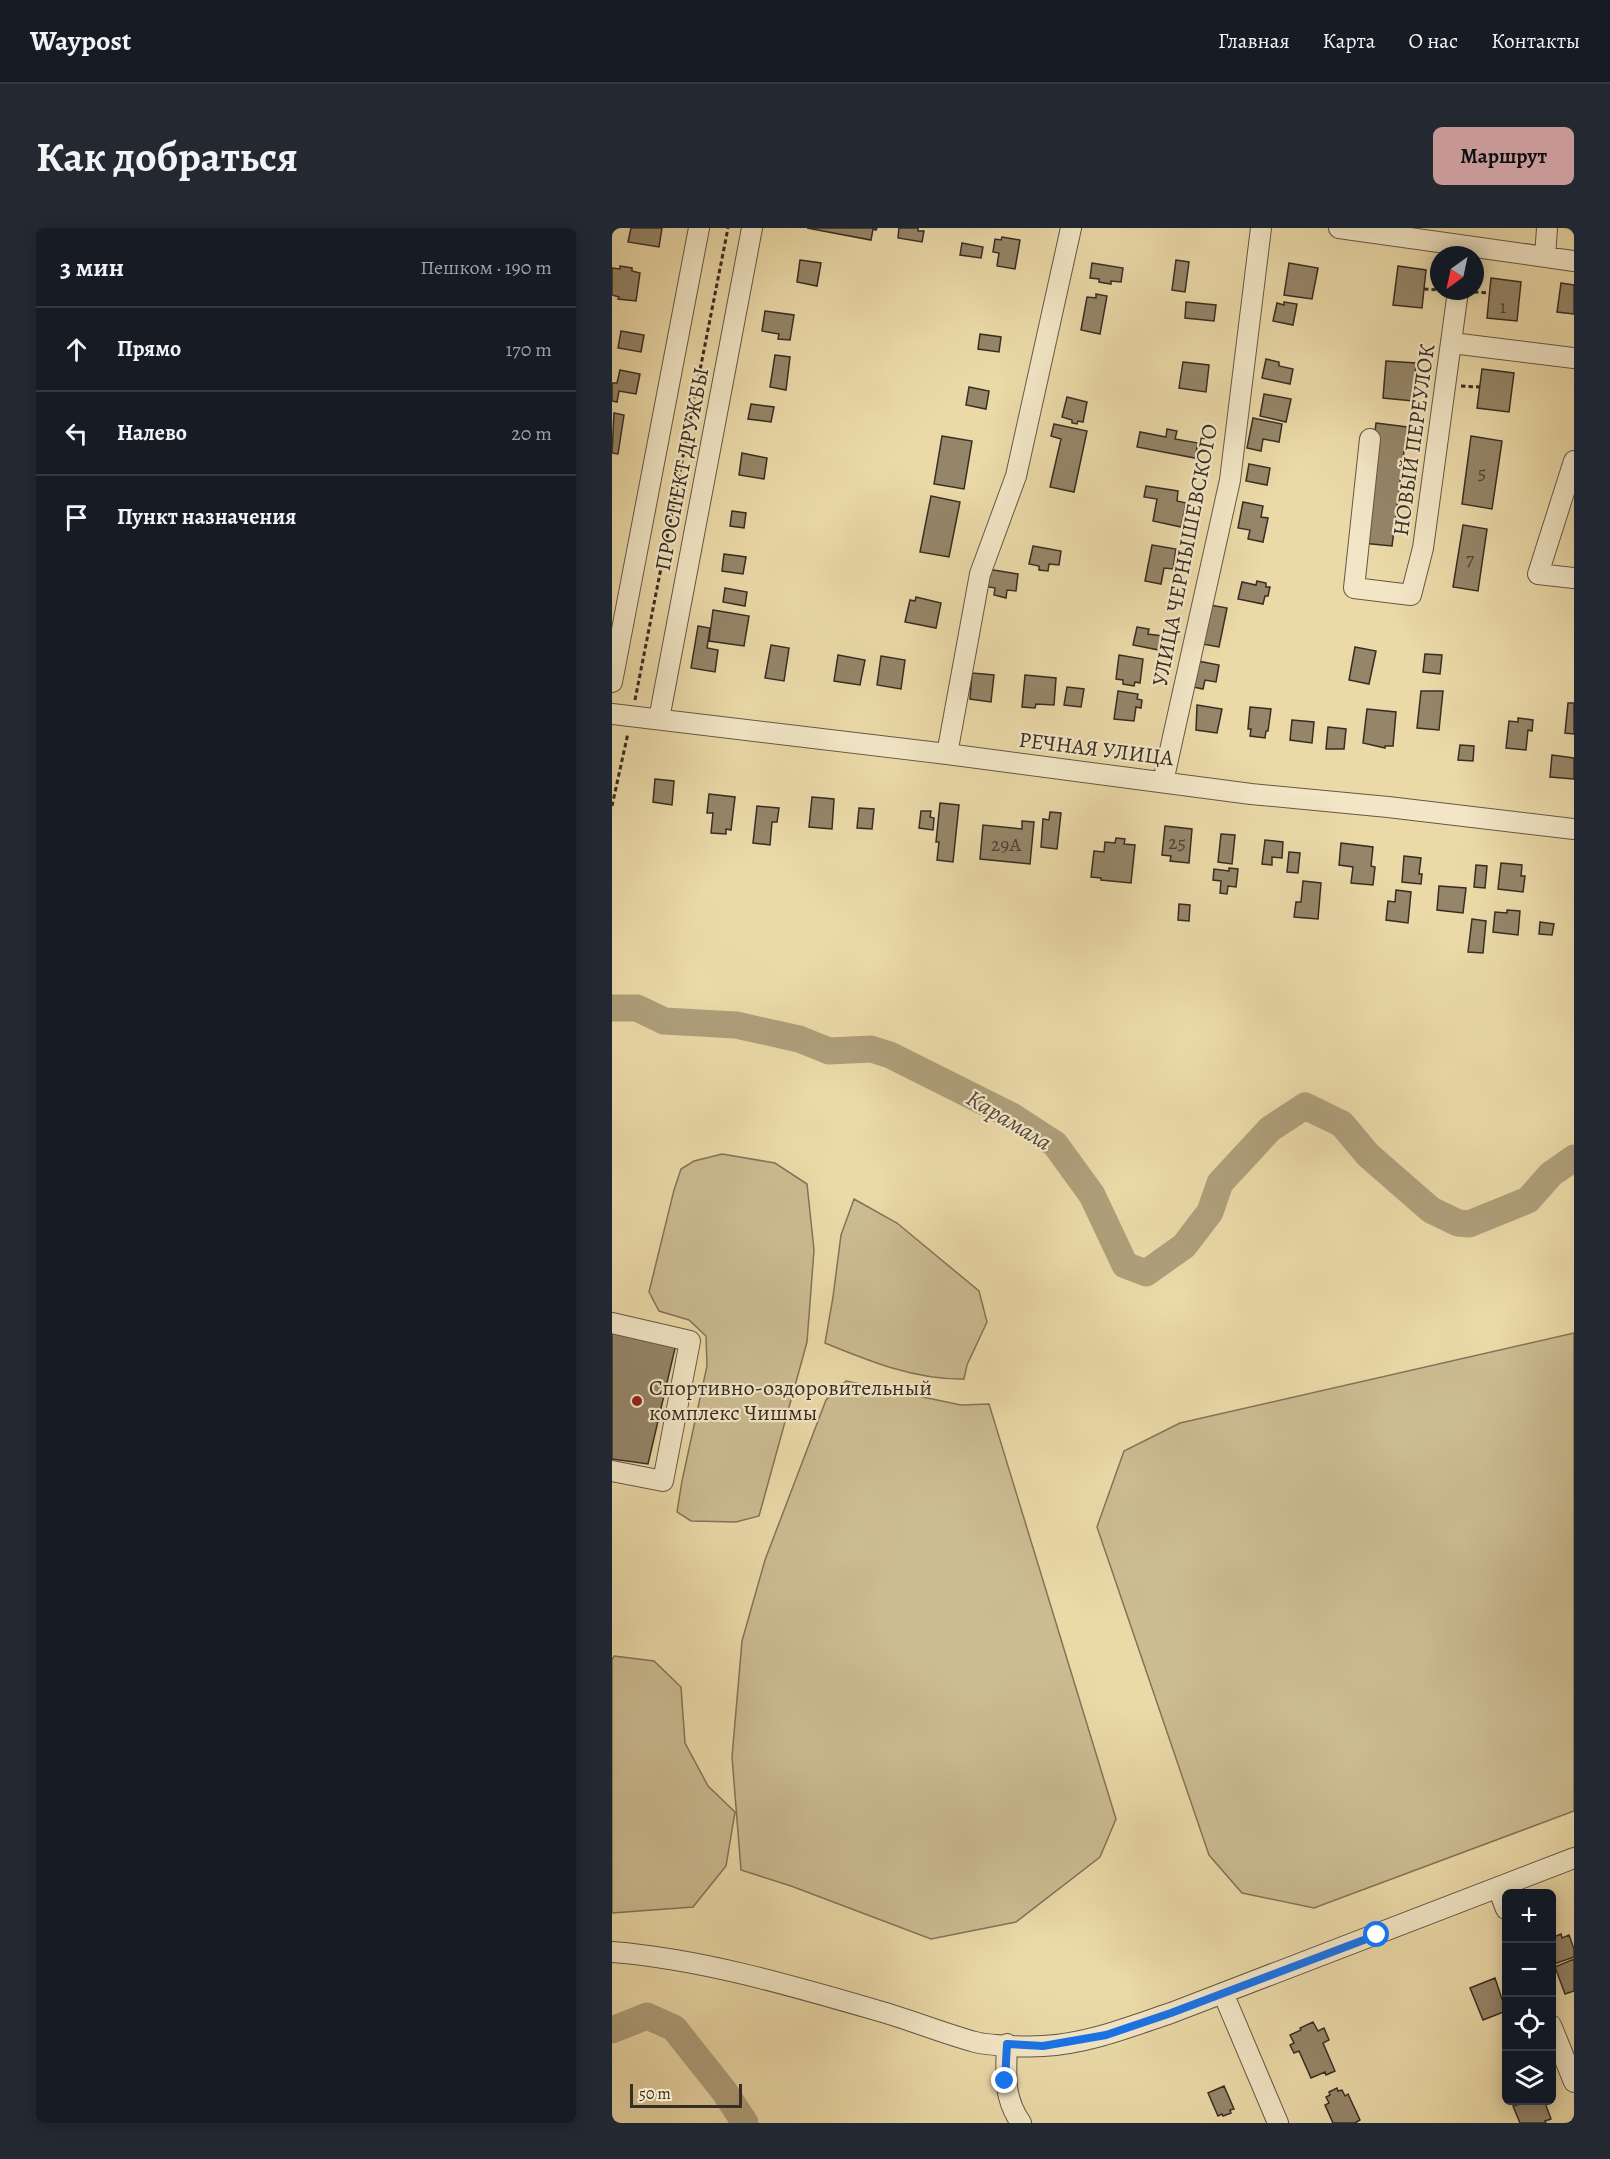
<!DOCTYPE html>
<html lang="ru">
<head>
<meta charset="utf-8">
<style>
  body { margin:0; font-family:Alegreya,serif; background:#242831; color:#f1f3f6 }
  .controls { position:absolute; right:18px; bottom:18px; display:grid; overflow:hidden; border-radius:9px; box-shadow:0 3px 15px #0003 }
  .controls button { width:54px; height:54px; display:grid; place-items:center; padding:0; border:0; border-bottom:2px solid #363941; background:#171b24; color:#f1f3f6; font:30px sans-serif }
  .compass { position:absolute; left:818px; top:18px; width:54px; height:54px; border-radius:50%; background:#171b24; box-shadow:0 3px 15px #0003; rotate:213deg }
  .scale { position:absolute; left:18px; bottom:15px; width:112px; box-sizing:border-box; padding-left:6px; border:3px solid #372d24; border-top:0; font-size:16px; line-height:21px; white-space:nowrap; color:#372d24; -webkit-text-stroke:4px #f2e6c6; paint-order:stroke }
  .stop { position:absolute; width:18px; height:18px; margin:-14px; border:4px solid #1a73e8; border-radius:50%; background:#fff }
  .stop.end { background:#1a73e8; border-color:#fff; box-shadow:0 2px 6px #0008 }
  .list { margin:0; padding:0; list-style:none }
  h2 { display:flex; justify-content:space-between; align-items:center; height:78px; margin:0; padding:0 24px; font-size:26px }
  h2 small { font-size:20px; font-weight:400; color:#9ea1a6 }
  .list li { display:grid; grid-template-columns:39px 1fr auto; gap:18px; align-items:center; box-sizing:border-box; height:84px; padding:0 24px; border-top:2px solid #363941 }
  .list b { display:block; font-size:22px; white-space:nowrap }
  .list em { font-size:20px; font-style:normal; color:#9ea1a6 }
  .icon { flex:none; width:33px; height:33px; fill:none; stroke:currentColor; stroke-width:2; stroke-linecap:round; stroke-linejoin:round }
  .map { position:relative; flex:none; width:962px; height:1895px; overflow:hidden; border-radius:9px }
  header { display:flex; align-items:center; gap:36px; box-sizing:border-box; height:84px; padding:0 30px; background:#171b24; border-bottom:2px solid #363941 }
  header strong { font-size:28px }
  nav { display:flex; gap:33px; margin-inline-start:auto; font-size:21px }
  .intro { display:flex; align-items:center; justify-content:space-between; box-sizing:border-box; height:144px; padding:0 36px }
  h1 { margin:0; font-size:42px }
  .button { padding:15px 27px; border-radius:9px; background:#c59692; color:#111; font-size:21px; font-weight:700 }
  main { display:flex; gap:36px; padding:0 36px }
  aside { flex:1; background:#171b24; border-radius:9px; box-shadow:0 3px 15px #0003 }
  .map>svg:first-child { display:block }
</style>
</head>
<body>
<header>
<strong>Waypost</strong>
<nav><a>Главная</a><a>Карта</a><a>О нас</a><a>Контакты</a></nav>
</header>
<div class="intro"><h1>Как добраться</h1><a class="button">Маршрут</a></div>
<main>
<aside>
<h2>3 мин<small>Пешком · 190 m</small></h2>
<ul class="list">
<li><svg class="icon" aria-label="ahead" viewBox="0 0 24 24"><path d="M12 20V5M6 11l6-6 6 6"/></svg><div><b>Прямо</b></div><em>170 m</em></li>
<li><svg class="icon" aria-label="left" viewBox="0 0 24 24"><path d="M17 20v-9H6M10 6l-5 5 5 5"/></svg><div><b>Налево</b></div><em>20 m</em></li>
<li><svg class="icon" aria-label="arrive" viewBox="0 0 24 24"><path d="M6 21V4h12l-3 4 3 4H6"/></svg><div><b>Пункт назначения</b></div></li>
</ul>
</aside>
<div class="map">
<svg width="962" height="1895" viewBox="0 0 962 1895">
  <rect width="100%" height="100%" fill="#ebd9a8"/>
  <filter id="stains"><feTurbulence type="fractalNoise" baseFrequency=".00333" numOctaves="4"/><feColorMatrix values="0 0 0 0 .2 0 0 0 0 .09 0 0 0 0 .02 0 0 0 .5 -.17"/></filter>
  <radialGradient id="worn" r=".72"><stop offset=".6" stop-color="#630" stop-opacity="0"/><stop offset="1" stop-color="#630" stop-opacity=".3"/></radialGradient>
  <!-- green -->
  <path fill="#ccbc92" stroke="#82745b" stroke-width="1.5" d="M 110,926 L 163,935 L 195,956 L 202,1022 L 195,1114 L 147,1288 L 124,1294 L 79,1293 L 65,1284 L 70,1253 L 95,1138 L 94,1108 L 77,1092 L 47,1083 L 37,1064 L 62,962 L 69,941 L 82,933 Z
    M 242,971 L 285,995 L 367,1063 L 375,1094 L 355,1137 L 352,1151 C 303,1152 257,1133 213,1115 L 221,1069 L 229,1007 Z
    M 962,1105 L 962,1583 L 702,1680 L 630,1665 L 597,1627 L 485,1299 L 512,1223 L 568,1195 Z
    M 234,1153 L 349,1177 L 377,1176 L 504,1591 L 488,1629 L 404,1694 L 319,1711 L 179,1658 L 129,1642 L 120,1529 L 130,1413 L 153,1332 L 214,1172 Z
    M 2,1428 L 42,1433 L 69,1459 L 73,1515 L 96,1558 L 123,1584 L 114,1638 L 81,1679 L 0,1685 L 0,1432 Z"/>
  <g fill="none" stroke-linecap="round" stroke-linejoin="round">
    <!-- river -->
    <path stroke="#ae9f7b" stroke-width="27" d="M 0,780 L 25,780 L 52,793 L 124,797 L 187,811 L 217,823 L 259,821 L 278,827 L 400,888 L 443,916 L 480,967 L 513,1037 L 534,1045 L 572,1018 L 598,984 L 608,955 L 658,901 L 693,878 L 730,896 L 756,927 L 819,982 L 846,995 L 857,996 L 916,972 L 939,946 L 962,930
      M 0,1802 L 35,1788 L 62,1800 L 112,1863 L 133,1895"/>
  </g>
  <!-- building -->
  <path fill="#958669" stroke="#372d24" stroke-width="1.5" d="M 19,0 L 50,0 L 47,19 L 16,14 Z
    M 195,0 L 265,0 L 264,2 L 261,1 L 259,12 Z
    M 287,0 L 306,0 L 306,3 L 312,3 L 310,14 L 286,10 Z
    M 390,9 L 408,12 L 403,41 L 385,38 L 387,25 L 381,24 L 383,11 L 389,12 Z
    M 350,15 L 371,19 L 369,30 L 348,27 Z
    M 188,32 L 209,35 L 205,58 L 185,54 Z
    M 564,32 L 577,34 L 573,64 L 560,62 Z
    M 480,35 L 511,40 L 509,54 L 499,53 L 499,56 L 487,54 L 487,51 L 478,50 Z
    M 677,35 L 706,40 L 700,71 L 672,67 Z
    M 8,38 L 20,40 L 20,43 L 28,45 L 24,73 L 6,71 L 7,69 L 0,67 L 0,40 L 8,41 Z
    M 786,38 L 814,42 L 810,80 L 781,77 Z
    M 879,50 L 909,54 L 905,93 L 875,90 Z
    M 949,55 L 962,57 L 962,86 L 945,84 Z
    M 484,66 L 495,68 L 488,106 L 469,102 L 475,69 L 484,70 Z
    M 574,74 L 604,77 L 602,93 L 573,90 Z
    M 672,74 L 685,76 L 681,97 L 661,93 L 665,75 L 672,77 Z
    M 153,83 L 182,87 L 178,112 L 166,111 L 167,106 L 150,103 Z
    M 9,103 L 32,107 L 29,124 L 6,120 Z
    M 368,106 L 389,109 L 387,124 L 366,121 Z
    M 163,127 L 178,129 L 174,162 L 158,159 Z
    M 654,131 L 667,134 L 667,138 L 681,141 L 678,156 L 650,150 Z
    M 774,133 L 804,135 L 801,173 L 771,170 Z
    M 571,134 L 597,137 L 594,164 L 567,160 Z
    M 870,141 L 902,145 L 897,184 L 865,180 Z
    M 8,142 L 28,146 L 24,166 L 7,163 L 5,174 L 0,173 L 0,155 L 5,155 Z
    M 357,159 L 377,163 L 374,181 L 354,177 Z
    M 652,166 L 679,171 L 674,194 L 648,188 Z
    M 455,169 L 475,174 L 471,194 L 466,193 L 465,196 L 460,195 L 460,192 L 450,189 Z
    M 139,176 L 162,179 L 159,194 L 136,191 Z
    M 2,185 L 12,187 L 6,226 L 0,225 Z
    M 641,190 L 670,196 L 667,214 L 651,211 L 649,223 L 635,220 Z
    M 764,195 L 795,199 L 780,318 L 750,315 Z
    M 442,196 L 475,203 L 462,264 L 438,259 L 449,211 L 439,208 Z
    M 555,201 L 565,203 L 563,211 L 586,215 L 583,230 L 525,219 L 528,204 L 554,209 Z
    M 330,208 L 360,213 L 352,261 L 322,256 Z
    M 859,208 L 890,213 L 880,281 L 850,276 Z
    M 130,225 L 155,230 L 152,251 L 127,247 Z
    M 637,236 L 658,240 L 655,257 L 634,253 Z
    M 534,258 L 566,263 L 565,273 L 574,275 L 569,299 L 541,293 L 545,271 L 532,269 Z
    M 319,268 L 348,274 L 337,329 L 308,324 Z
    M 631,274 L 651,278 L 649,289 L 656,290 L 651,314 L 636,311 L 638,302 L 626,300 Z
    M 120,283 L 134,285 L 132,300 L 118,298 Z
    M 851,297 L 875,301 L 866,363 L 841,359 Z
    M 540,317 L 564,321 L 561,341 L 552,340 L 549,356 L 533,353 Z
    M 421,318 L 449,323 L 447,337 L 437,336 L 436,343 L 427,342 L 427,338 L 417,336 Z
    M 112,326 L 134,329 L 131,346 L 110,343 Z
    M 375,341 L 406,346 L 404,363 L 395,362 L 394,370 L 382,367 L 383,360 L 372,358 Z
    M 645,353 L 654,355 L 654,359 L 658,359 L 656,368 L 653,368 L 651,376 L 626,371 L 630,354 L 644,357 Z
    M 113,360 L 135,364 L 133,378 L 111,374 Z
    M 304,369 L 329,375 L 324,400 L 293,394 L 298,372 L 303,373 Z
    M 598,377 L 615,380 L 607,419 L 590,416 Z
    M 101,382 L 137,388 L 132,418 L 97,413 Z
    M 86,398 L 98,400 L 95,420 L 106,422 L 103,444 L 79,440 Z
    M 525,399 L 537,401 L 536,406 L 550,408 L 547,422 L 521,417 Z
    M 159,417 L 177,420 L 172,453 L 153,450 Z
    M 743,419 L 764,423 L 757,456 L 737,452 Z
    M 813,426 L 830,427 L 828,446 L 811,444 Z
    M 226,427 L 253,432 L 248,457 L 222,453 Z
    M 507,427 L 531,431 L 528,455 L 523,454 L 522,458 L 511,456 L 511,452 L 504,451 Z
    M 269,428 L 293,432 L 289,461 L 265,457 Z
    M 586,433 L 607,437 L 604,454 L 593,452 L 591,461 L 581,459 Z
    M 360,445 L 382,447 L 379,474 L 358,471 Z
    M 413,447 L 444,450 L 442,477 L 424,476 L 423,480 L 410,479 Z
    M 455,459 L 472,461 L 469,479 L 452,477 Z
    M 506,463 L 526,466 L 525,471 L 530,472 L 529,480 L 524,479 L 522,493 L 502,491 Z
    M 809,463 L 831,463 L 827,502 L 805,500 Z
    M 956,475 L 962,475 L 962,506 L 953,505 Z
    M 585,477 L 610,481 L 605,505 L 584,502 Z
    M 638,479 L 659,481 L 656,503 L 654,503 L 653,510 L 638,508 L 639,501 L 636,501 Z
    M 755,481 L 784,484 L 781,518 L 773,518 L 773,520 L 751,515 Z
    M 906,490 L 921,492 L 920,503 L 916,502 L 914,522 L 894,520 L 897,493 L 906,494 Z
    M 680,492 L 702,494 L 700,515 L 678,512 Z
    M 716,499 L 734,501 L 732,521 L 714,521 Z
    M 848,517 L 862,518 L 861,533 L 846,532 Z
    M 940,527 L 962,530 L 962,551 L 938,549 Z
    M 43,551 L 62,553 L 60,577 L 41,574 Z
    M 97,566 L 123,569 L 119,602 L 114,601 L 114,606 L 99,605 L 101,585 L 95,585 Z
    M 200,569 L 222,571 L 220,601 L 197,599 Z
    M 328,575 L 347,577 L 341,634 L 325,632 L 327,614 L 324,614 Z
    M 145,578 L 167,580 L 165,594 L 160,594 L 158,617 L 141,615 Z
    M 247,580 L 262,581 L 260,601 L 245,600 Z
    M 309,583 L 319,583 L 318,589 L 322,590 L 321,602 L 307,600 Z
    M 438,584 L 449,585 L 445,621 L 429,619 L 431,591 L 437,592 Z
    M 410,593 L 422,594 L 418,636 L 368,631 L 371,597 L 410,601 Z
    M 553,598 L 580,601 L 577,635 L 558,633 L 559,628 L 550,627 Z
    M 609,606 L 623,607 L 620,636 L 606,634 Z
    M 504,610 L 513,611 L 512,616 L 523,617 L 519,655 L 489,652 L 489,650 L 479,649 L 482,623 L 492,624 L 493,614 L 503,615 Z
    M 653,612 L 671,614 L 670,630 L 660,629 L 660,637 L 650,636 Z
    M 729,615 L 761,619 L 759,638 L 763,639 L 761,657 L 739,655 L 741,639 L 727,637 Z
    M 677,624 L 688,625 L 686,645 L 675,644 Z
    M 792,628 L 809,630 L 807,646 L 810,646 L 809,656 L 790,654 Z
    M 889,635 L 910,637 L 909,648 L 913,648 L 911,664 L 886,661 Z
    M 864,637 L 875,638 L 873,660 L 862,659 Z
    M 617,640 L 626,641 L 624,659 L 616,658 L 615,666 L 608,665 L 609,653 L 601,652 L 602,641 L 617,643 Z
    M 691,653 L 709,655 L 706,691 L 682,689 L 684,674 L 689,674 Z
    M 827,658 L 854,660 L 851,685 L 825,682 Z
    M 784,662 L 799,664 L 796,695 L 774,692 L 776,673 L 783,674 Z
    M 567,676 L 578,677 L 577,693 L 566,692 Z
    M 895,682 L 908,683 L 906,707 L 881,704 L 883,684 L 895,685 Z
    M 860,691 L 874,693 L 871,725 L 856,724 Z
    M 928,694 L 942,696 L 940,707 L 927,706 Z
    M 0,1104 L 64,1116 L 36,1236 L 0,1231 Z
    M 949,1706 L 950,1710 L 957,1707 L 962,1721 L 962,1729 L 942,1736 L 939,1730 L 939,1710 Z
    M 962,1731 L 962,1763 L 953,1766 L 943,1739 Z
    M 883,1750 L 894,1783 L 871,1792 L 858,1760 Z
    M 701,1794 L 706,1803 L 712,1800 L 717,1812 L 711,1815 L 723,1843 L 714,1847 L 713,1844 L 699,1850 L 687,1823 L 682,1825 L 678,1817 L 682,1815 L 678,1807 L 689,1802 L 688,1800 Z
    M 612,1858 L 622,1881 L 618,1882 L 619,1885 L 611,1888 L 610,1886 L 606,1888 L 596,1865 Z
    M 725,1860 L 726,1863 L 730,1862 L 733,1868 L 736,1866 L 748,1892 L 743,1895 L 721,1895 L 713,1877 L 717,1875 L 714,1869 L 718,1867 L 717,1864 Z
    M 907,1872 L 932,1872 L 939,1891 L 933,1893 L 934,1895 L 908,1895 L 901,1878 L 909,1876 Z"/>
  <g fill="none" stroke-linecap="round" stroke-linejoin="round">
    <!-- minor casing -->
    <g stroke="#645845" stroke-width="22">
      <path id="minor" d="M 727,0 L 962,33
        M 933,29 L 935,0
        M 840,115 L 962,130
        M 758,211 L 742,360 L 799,367 L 811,320 L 846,63
        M 962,233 L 926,346 L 962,350
        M 0,454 L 87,0
        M 0,486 L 335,526 L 639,566 L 776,579 L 962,601
        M 47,491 L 140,0
        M 335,526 L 368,346 L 404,248 L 459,0
        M 551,554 L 618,252 L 649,0
        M 0,1095 L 78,1113 L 51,1253 L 0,1243
        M 886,1660 L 894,1681
        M 0,1724 C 89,1731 181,1758 267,1783 C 299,1792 330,1805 363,1814 C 378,1818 415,1819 431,1818 C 475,1816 517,1799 559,1785 L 962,1630
        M 611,1765 L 666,1895
        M 939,1797 L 962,1854
        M 395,1816 C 394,1847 391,1869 409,1895"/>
    </g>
    <!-- path -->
    <path stroke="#372d24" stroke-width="3" stroke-dasharray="4.5 3" stroke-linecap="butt" d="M 812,61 L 827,62
      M 862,64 L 878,65
      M 803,152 L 818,155
      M 849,158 L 868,159
      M 23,472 L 116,0
      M 0,578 L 16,505"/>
    <!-- minor -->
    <use href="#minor" stroke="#f2e6c6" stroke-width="20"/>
  </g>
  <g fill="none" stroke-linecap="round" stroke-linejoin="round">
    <!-- route -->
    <path stroke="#1a73e8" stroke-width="8" d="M 393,1853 L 395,1816 L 431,1818 L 494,1807 L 559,1785 L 765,1707"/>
  </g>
  <!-- markers -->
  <circle fill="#8f2418" stroke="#f2e6c6" stroke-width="2" cx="25" cy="1173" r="6"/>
  <g text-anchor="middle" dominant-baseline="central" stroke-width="4.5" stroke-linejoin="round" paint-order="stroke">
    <!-- number labels -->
    <g font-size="20" fill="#4e4335">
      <text x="891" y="78">1</text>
      <text x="870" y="244">5</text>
      <text x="858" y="330">7</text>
      <text x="565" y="614">25</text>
      <text x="394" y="616">29А</text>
    </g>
    <!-- street labels -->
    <g font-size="22" fill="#372d24" stroke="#f2e6c6">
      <text transform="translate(802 212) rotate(-82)">НОВЫЙ ПЕРЕУЛОК</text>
      <text transform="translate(70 241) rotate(-79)">ПРОСПЕКТ ДРУЖБЫ</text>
      <text transform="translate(573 327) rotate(-79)">УЛИЦА ЧЕРНЫШЕВСКОГО</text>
      <text transform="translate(484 521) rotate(7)">РЕЧНАЯ УЛИЦА</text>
    </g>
    <!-- poi labels -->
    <g font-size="22" fill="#372d24" stroke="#f2e6c6" text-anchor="start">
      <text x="37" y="1160">Спортивно-оздоровительный<tspan x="37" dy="25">комплекс Чишмы</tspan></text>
    </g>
    <!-- water labels -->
    <g font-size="24" font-style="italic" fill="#554a3a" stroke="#f2e6c6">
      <text transform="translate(397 892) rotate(31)">Карамала</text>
    </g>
  </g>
  <rect width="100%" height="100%" filter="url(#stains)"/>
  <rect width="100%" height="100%" fill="url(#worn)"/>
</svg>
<div class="controls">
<button>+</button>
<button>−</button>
<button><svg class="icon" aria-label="locate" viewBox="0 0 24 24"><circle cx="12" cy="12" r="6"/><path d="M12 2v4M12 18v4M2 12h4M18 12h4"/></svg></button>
<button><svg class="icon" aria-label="layers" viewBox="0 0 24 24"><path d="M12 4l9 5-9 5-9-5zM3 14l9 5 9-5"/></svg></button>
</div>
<svg class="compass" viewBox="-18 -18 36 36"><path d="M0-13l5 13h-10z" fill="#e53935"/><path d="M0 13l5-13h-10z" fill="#9ea1a6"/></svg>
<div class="scale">50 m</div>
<div class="stop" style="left:765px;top:1707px"></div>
<div class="stop end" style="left:393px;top:1853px"></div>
</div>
</main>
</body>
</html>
